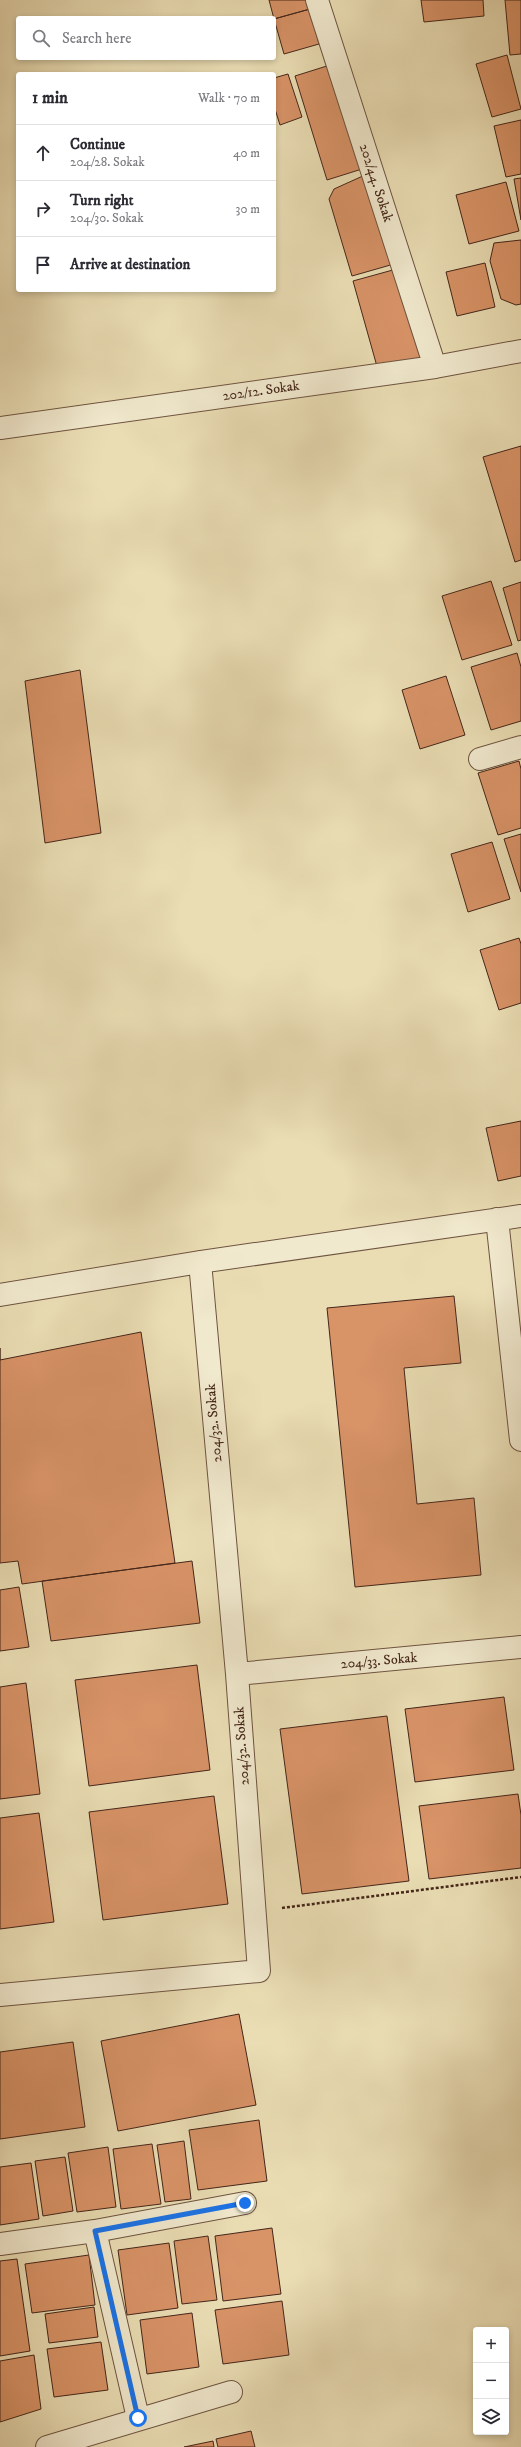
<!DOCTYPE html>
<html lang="en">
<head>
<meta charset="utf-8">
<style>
  body { margin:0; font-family:"IM FELL DW Pica",serif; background:#f2f2f3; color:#2b2b33 }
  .controls { position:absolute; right:12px; bottom:12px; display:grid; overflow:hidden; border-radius:4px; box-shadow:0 2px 6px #0003 }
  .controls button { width:36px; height:36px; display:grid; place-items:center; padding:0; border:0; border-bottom:1px solid #e1e1e2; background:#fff; color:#2b2b33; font:20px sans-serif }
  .stop { position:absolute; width:12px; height:12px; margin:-9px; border:3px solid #1a73e8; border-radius:50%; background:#fff }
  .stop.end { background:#1a73e8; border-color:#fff; box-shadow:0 1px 4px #0008 }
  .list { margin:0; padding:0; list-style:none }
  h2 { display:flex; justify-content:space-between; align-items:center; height:52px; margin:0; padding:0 16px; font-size:17px }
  h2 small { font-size:13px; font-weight:400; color:#7c7c81 }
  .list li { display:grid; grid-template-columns:26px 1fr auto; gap:12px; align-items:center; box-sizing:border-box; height:56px; padding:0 16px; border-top:1px solid #e1e1e2 }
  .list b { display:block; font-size:15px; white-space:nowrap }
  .list p { margin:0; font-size:13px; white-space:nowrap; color:#7c7c81 }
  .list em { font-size:13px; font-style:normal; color:#7c7c81 }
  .icon { flex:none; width:22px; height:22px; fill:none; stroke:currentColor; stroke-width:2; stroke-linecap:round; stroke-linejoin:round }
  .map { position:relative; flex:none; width:521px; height:2447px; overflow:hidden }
  .search { position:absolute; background:#fff; box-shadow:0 2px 6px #0003; left:16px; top:16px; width:260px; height:44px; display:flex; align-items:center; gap:10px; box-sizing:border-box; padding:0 14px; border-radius:4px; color:#7c7c81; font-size:15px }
  .panel { position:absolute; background:#fff; box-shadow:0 2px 6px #0003; left:16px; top:72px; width:260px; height:220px; border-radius:4px }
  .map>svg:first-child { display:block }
</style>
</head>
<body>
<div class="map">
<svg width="521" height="2447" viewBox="0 0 521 2447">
  <rect width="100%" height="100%" fill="#eaddb4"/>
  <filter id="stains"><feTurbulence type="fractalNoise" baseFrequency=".005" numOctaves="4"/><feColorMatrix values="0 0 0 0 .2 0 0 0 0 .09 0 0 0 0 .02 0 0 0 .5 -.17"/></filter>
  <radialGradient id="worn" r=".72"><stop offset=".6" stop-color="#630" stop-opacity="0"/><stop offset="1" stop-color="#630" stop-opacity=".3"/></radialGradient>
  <!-- building -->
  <path fill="#d89367" stroke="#442619" d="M 269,0 L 308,0 L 310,9 L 274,19 Z
    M 421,0 L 483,0 L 484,16 L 424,22 Z
    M 505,0 L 521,0 L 521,54 L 510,55 Z
    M 310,9 L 319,44 L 284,54 L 274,19 Z
    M 507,55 L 521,109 L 492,117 L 476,64 Z
    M 330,65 L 362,169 L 327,180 L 295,76 Z
    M 288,74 L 302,117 L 280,125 L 274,106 L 274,78 Z
    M 521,120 L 521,174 L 506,177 L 494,126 Z
    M 365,175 L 394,264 L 352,276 L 329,199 L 334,189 Z
    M 521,178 L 521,220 L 514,179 Z
    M 506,182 L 519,231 L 469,244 L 456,195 Z
    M 521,240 L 521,304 L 516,305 L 501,299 L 490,261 L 494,243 Z
    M 485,263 L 495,307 L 457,316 L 446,272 Z
    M 400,268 L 430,364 L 378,370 L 353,281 Z
    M 521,446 L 521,560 L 515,562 L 483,457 Z
    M 491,581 L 512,645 L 462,660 L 442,596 Z
    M 521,582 L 521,640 L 518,641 L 503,588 Z
    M 517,653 L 521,667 L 521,721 L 491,730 L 471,667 Z
    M 80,670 L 101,833 L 45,843 L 25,681 Z
    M 446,676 L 465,735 L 420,749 L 402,690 Z
    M 519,761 L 521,769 L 521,828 L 498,835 L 478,773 Z
    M 521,834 L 521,892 L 504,839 Z
    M 492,842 L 510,899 L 468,912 L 451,854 Z
    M 519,938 L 521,944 L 521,1003 L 499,1010 L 480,950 Z
    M 521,1121 L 521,1176 L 498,1181 L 486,1128 Z
    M 454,1296 L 461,1363 L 404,1368 L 417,1504 L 474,1498 L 481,1575 L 355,1587 L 327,1308 Z
    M 141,1332 L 175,1563 L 22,1584 L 18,1561 L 0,1563 L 0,1348 L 0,1360 Z
    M 192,1561 L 200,1623 L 51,1641 L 42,1581 Z
    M 19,1587 L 29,1647 L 0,1651 L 0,1590 Z
    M 197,1665 L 210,1770 L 89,1786 L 75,1680 Z
    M 26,1683 L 40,1794 L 0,1799 L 0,1687 Z
    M 504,1697 L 514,1770 L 415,1782 L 405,1709 Z
    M 387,1716 L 409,1881 L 302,1894 L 280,1729 Z
    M 518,1794 L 521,1815 L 521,1868 L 429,1879 L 419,1806 Z
    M 214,1796 L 228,1904 L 103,1920 L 89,1812 Z
    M 39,1813 L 54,1922 L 0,1929 L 0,1818 Z
    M 239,2014 L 256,2105 L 118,2131 L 101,2041 Z
    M 73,2042 L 85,2127 L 0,2139 L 0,2052 Z
    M 259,2120 L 267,2181 L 198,2190 L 189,2130 Z
    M 184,2141 L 191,2199 L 165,2202 L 157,2145 Z
    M 152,2144 L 161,2204 L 121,2209 L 113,2149 Z
    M 108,2147 L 116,2207 L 77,2212 L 68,2153 Z
    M 65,2157 L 73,2211 L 43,2216 L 35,2161 Z
    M 31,2163 L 39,2219 L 0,2225 L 0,2167 Z
    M 272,2228 L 281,2294 L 223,2301 L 215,2236 Z
    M 208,2236 L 217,2300 L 182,2304 L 174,2241 Z
    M 169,2243 L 178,2308 L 127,2315 L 118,2250 Z
    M 89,2255 L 95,2305 L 32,2313 L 25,2264 Z
    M 17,2259 L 30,2351 L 0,2356 L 0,2261 Z
    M 282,2301 L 289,2355 L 223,2364 L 215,2310 Z
    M 94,2307 L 98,2337 L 49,2343 L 45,2314 Z
    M 192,2313 L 199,2367 L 147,2374 L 140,2320 Z
    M 101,2342 L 108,2390 L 54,2397 L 47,2349 Z
    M 34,2355 L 41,2409 L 0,2422 L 0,2361 Z
    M 251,2431 L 255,2447 L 218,2447 L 216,2439 Z
    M 213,2441 L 214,2447 L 184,2447 Z"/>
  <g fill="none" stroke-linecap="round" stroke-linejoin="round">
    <!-- street casing -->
    <g stroke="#6e5440" stroke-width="24">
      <path id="street" d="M 317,0 L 435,367
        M 0,428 L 435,367 L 521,351
        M 480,759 L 521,747
        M 497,1219 L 521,1440
        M 0,1295 L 200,1262 L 521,1216
        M 237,1674 L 521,1647
        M 0,1995 L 259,1971 L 237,1674 L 200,1262
        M 95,2231 L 138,2418
        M 0,2244 L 95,2231 L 245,2203
        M 47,2447 L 231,2392"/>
    </g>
    <!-- path -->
    <path stroke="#442619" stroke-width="2.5" stroke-dasharray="3 2" stroke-linecap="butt" d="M 282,1908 L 521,1877"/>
    <!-- street -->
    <use href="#street" stroke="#f1e9ce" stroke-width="22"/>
  </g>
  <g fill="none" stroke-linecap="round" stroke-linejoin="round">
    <!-- route -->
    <path stroke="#1a73e8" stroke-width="5" d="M 138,2418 L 95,2231 L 245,2203"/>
  </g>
  <g text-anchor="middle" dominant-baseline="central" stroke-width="4" stroke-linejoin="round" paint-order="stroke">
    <!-- street labels -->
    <g font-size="14" fill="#442619" stroke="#f1e9ce">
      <text transform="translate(376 183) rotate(72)">202/44. Sokak</text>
      <text transform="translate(261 391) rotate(-8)">202/12. Sokak</text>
      <text transform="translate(214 1423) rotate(-95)">204/32. Sokak</text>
      <text transform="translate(379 1661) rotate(-5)">204/33. Sokak</text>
      <text transform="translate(242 1746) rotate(-94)">204/32. Sokak</text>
    </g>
  </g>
  <rect width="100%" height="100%" filter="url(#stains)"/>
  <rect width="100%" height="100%" fill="url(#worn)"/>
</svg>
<div class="controls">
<button>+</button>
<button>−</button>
<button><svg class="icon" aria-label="layers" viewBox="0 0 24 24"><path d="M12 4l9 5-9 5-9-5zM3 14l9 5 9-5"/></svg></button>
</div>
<div class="stop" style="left:138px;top:2418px"></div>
<div class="stop end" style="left:245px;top:2203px"></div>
<div class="search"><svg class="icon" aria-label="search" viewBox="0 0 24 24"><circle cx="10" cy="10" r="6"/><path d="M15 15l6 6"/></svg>Search here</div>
<section class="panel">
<h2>1 min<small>Walk · 70 m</small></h2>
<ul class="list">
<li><svg class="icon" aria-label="ahead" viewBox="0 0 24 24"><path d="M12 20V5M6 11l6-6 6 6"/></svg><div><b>Continue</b><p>204/28. Sokak</p></div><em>40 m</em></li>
<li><svg class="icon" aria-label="right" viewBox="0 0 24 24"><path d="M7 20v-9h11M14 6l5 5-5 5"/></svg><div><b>Turn right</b><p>204/30. Sokak</p></div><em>30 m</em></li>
<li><svg class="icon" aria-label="arrive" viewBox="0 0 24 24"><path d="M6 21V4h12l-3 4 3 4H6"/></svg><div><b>Arrive at destination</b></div></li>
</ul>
</section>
</div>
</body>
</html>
